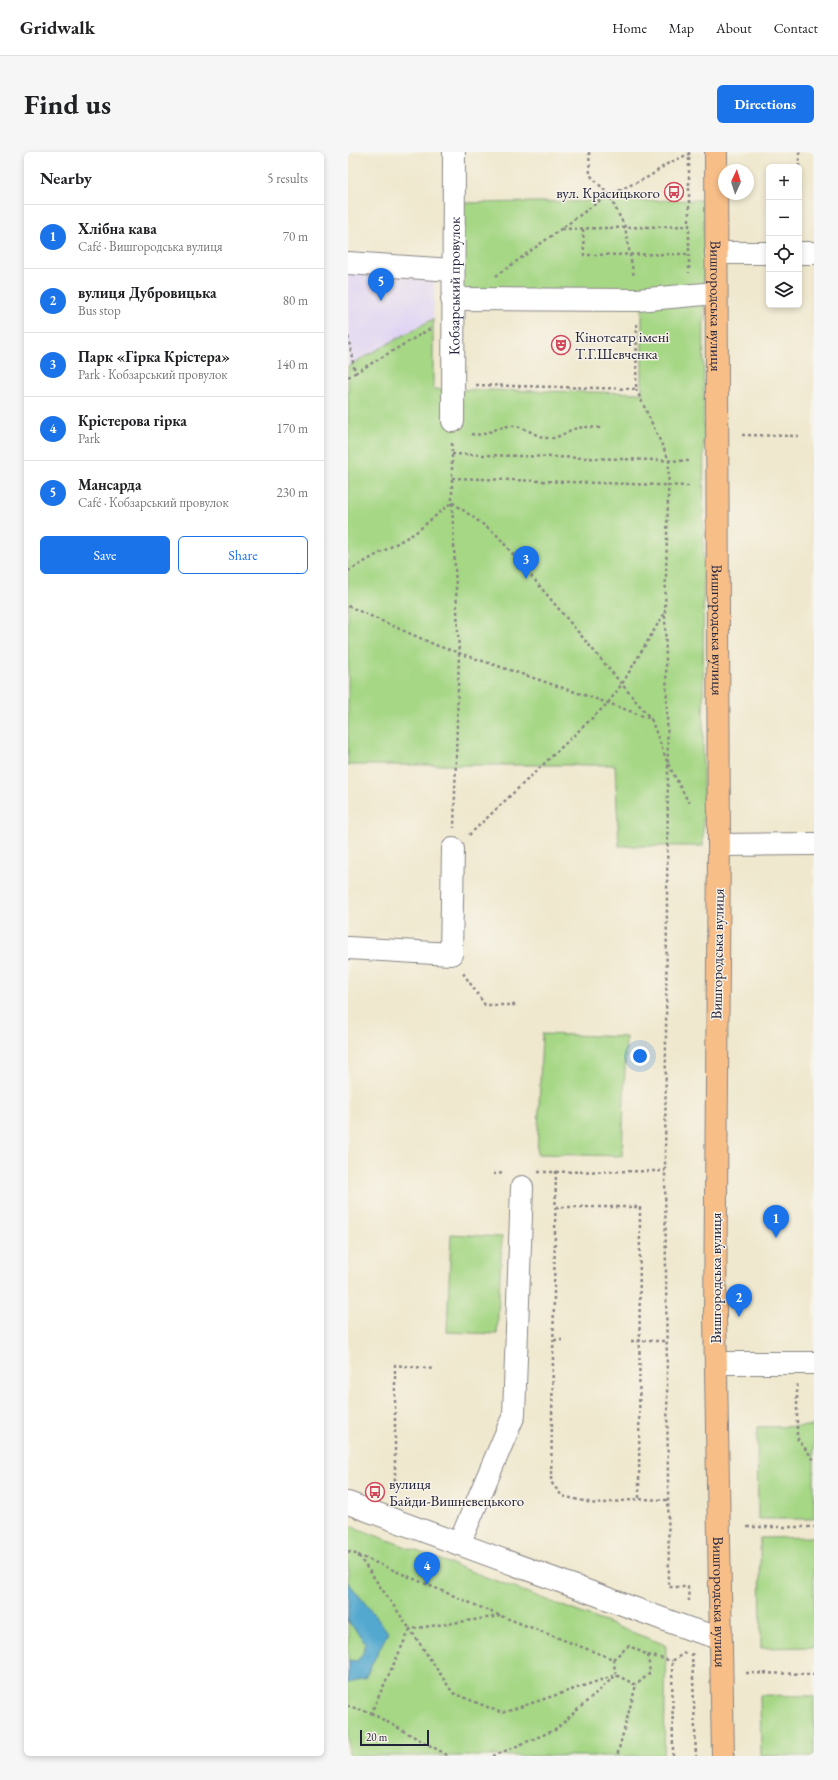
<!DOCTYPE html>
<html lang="en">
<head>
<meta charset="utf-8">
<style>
  body { margin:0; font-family:"EB Garamond",serif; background:#f6f6f6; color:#202124 }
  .controls { position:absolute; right:12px; top:12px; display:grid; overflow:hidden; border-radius:6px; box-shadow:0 2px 6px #0003 }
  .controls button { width:36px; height:36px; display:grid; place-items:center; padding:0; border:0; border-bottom:1px solid #e0e0e0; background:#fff; color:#202124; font:20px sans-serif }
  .compass { position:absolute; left:370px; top:12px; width:36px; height:36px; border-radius:50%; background:#fff; box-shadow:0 2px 6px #0003; rotate:4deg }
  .scale { position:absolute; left:12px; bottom:10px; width:69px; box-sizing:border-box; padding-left:4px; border:2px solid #22223b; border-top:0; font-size:11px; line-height:14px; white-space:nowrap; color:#22223b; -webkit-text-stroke:3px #f7f3e8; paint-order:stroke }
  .you { position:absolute; left:292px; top:904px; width:14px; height:14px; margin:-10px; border:3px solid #fff; border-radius:50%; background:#1a73e8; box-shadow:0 0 0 6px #1a73e833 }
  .badge { display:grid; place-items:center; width:26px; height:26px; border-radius:50%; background:#1a73e8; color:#fff; font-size:13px; font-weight:700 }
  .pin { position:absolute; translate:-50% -33px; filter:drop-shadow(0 1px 2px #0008) }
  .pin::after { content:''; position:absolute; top:21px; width:14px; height:12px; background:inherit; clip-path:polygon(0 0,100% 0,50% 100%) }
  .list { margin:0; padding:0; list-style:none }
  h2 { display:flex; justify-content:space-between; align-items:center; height:52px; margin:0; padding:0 16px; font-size:17px }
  h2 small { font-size:13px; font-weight:400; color:#757577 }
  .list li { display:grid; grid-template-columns:26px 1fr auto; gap:12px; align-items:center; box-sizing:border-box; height:64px; padding:0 16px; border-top:1px solid #e0e0e0 }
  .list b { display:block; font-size:15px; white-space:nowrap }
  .list p { margin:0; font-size:13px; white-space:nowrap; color:#757577 }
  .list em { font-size:13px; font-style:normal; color:#757577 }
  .actions { display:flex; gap:8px; padding:12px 16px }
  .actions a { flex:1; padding:9px 0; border:1px solid #1a73e8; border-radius:6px; text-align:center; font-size:14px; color:#1a73e8 }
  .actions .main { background:#1a73e8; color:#fff }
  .icon { flex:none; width:22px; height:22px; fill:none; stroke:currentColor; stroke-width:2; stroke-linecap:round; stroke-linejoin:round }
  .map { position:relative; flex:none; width:466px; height:1604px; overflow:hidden; border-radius:6px }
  header { display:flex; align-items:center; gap:24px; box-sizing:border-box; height:56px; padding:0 20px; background:#fff; border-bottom:1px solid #e0e0e0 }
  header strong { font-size:19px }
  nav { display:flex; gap:22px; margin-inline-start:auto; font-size:14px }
  .intro { display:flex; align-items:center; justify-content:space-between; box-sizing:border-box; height:96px; padding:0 24px }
  h1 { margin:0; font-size:28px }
  .button { padding:10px 18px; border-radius:6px; background:#1a73e8; color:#fff; font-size:14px; font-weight:700 }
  main { display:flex; gap:24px; padding:0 24px }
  aside { flex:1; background:#fff; border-radius:6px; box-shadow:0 2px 6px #0003 }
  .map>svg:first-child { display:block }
</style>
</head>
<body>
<header>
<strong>Gridwalk</strong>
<nav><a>Home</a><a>Map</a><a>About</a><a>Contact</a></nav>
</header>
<div class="intro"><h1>Find us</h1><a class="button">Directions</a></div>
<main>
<aside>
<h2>Nearby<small>5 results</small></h2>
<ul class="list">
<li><span class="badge">1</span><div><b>Хлібна кава</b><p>Café · Вишгородська вулиця</p></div><em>70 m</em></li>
<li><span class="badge">2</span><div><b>вулиця Дубровицька</b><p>Bus stop</p></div><em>80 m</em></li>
<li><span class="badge">3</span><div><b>Парк «Гірка Крістера»</b><p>Park · Кобзарський провулок</p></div><em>140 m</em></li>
<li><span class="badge">4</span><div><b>Крістерова гірка</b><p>Park</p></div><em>170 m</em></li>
<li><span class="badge">5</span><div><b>Мансарда</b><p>Café · Кобзарський провулок</p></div><em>230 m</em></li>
</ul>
<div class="actions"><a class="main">Save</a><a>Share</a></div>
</aside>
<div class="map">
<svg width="466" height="1604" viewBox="0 0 466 1604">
  <rect width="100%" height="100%" fill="#f7f3e8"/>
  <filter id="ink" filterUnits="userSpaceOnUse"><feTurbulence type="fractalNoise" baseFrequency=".025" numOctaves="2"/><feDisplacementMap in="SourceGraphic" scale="8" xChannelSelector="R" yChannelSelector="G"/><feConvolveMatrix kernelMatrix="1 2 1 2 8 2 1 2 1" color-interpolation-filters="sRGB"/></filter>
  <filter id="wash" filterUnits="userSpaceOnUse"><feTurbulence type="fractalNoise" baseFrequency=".012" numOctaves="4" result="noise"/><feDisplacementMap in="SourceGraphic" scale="16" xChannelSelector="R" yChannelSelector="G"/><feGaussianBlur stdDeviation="0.9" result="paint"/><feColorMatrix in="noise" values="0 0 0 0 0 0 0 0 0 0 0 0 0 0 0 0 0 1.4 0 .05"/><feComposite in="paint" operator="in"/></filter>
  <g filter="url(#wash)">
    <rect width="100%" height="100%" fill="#efe8ce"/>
    <!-- built -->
    <path fill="#e0d4f4" d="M 0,116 L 87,121 L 85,167 L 0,214 Z"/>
    <!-- green -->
    <path fill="#a6d785" stroke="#647c60" d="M 356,48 L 355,694 L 271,694 L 267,613 L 0,613 L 0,214 L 85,167 L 85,237 L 294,241 L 294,142 L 112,141 L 112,51 Z
      M 194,882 L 278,885 L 274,1004 L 189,1002 Z
      M 103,1082 L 154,1085 L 149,1182 L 99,1180 Z
      M 466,1274 L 466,1367 L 410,1367 L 409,1275 Z
      M 0,1373 L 318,1493 L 316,1604 L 0,1604 Z
      M 466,1385 L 466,1495 L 413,1496 L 412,1386 Z
      M 412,1543 L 466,1544 L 466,1604 L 413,1604 Z"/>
    <!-- water -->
    <path fill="#52a8cf" stroke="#3a6585" d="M 0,1430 L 40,1480 L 17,1526 L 2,1531 L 0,1530 L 0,1508 L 9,1509 L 15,1501 L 17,1490 L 0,1469 Z"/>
  </g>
  <g filter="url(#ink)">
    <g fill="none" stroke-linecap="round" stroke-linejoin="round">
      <!-- minor casing -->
      <g stroke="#888584" stroke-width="24">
        <g id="minor">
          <path d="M 368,101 L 421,101"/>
          <path d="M 451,101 L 466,101"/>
          <path d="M 0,111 L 104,118"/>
          <path d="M 104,147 L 289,148 L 368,141"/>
          <path id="s1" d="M 105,269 L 106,0"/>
          <path d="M 371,693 L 466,692"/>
          <path d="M 0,796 L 103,802 L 105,697"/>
          <path d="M 368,1211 L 466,1211"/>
          <path d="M 0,1351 L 342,1477 L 372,1486"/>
          <path d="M 111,1392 L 166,1263 L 174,1035"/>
        </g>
      </g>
      <!-- major casing -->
      <g stroke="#888584" stroke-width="24">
        <g id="major">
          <path id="s2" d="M 368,0 L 371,693 L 367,1165 L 375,1604"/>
        </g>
      </g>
      <!-- path -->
      <path stroke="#888584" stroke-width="2.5" stroke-dasharray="3 3" stroke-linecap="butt" d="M 241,0 L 242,23 L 261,43 L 277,75 L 286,125
        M 341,0 L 341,121
        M 451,0 L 451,15
        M 451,29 L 452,78
        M 214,77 L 341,74
        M 235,77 L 236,103 L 341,102
        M 148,124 L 257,45 L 302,24 L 319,12 L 341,2
        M 7,221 L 82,177
        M 0,225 L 7,221 L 0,184
        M 128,233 L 288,237 L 289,170
        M 288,237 L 321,308 L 317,460 L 320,612 L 317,1019 L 321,1435 L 340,1435 L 341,1449
        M 123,282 C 140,285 146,275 161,274 C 178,272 188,288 205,286 C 211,285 217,281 223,278 C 233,274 242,275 253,276
        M 394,283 L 452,284
        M 104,291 L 104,350 L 111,501 L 106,676
        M 104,302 L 341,309
        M 104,326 L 341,334
        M 0,419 L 67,381 L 104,350 L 148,382 L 303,567
        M 0,454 L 90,494 L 260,551 L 303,567 L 320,612 L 341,651
        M 121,683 L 260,551 L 274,532 L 317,460
        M 115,821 L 137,853 L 170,853
        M 208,1019 L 203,1330 L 214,1344 L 248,1352 L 291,1347 L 319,1348
        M 190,1020 L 317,1019
        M 145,1022 L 157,1021
        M 208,1055 L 292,1055 L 291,1347
        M 206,1188 L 214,1188
        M 283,1189 L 319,1189
        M 449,1232 L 449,1286 L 466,1308
        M 47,1341 L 47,1213 L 86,1217
        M 399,1375 L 466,1375
        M 0,1399 L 10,1403 L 62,1477 L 23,1561 L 0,1554
        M 10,1403 L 153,1464 L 265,1507 L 268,1523 L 154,1561 L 105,1541 L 62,1477 L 153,1464
        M 344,1501 L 348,1604
        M 300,1503 L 324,1509
        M 265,1507 L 281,1494 L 300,1503 L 302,1521 L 288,1533
        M 398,1521 L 466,1522
        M 23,1561 L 101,1604
        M 145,1604 L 207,1578 L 268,1523 L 288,1533 L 269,1604
        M 325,1604 L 324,1509 L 338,1500"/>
      <!-- minor -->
      <use href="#minor" stroke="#fff" stroke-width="22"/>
      <!-- major -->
      <use href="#major" stroke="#f7be88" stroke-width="22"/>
    </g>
  </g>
  <!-- icons -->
  <defs>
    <g id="bus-ring" transform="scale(1)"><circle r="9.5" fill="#f7f3e8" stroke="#d1495b" stroke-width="1.5"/><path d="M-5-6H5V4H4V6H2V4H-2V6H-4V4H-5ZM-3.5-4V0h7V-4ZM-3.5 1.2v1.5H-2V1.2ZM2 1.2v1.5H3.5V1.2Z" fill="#d1495b"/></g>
    <g id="theatre-ring" transform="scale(1)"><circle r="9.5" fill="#f7f3e8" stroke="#d1495b" stroke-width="1.5"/><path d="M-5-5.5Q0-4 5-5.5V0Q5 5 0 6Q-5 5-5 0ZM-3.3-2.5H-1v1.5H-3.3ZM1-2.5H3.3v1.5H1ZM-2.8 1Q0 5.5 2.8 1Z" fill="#d1495b"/></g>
  </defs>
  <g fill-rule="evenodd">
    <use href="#bus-ring" x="326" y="40"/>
    <use href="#theatre-ring" x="213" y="193"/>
    <use href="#bus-ring" x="27" y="1340"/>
  </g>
  <g text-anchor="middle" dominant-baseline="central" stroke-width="3" stroke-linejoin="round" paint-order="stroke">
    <!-- poi labels -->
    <g font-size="15" fill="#22223b" stroke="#f7f3e8" text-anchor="start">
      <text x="312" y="40" text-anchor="end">вул. Красицького</text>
      <text x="227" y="184">Кінотеатр імені<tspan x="227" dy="17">Т.Г.Шевченка</tspan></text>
      <text x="41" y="1331">вулиця<tspan x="41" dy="17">Байди-Вишневецького</tspan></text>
    </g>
    <!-- street labels -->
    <g font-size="15" fill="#22223b" stroke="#f7f3e8">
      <text stroke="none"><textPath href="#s1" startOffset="135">Кобзарський провулок</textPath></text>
      <text stroke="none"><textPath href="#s2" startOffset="154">Вишгородська вулиця</textPath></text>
      <text stroke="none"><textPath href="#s2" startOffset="478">Вишгородська вулиця</textPath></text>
      <text transform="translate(369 802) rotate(-89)">Вишгородська вулиця</text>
      <text transform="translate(367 1126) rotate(-90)">Вишгородська вулиця</text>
      <text stroke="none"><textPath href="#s2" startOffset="1450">Вишгородська вулиця</textPath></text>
    </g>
  </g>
</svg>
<div class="controls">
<button>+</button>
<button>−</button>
<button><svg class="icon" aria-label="locate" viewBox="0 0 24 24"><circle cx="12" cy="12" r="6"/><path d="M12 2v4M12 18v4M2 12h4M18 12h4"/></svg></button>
<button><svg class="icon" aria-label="layers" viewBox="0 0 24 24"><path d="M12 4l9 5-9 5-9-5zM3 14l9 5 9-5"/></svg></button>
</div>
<svg class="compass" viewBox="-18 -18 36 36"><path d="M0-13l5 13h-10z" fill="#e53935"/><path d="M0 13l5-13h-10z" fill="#757577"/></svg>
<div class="scale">20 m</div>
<div class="you"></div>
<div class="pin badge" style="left:428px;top:1086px">1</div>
<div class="pin badge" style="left:391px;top:1165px">2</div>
<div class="pin badge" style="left:178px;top:427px">3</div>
<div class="pin badge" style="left:79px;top:1433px">4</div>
<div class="pin badge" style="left:33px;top:149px">5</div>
</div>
</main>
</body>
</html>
